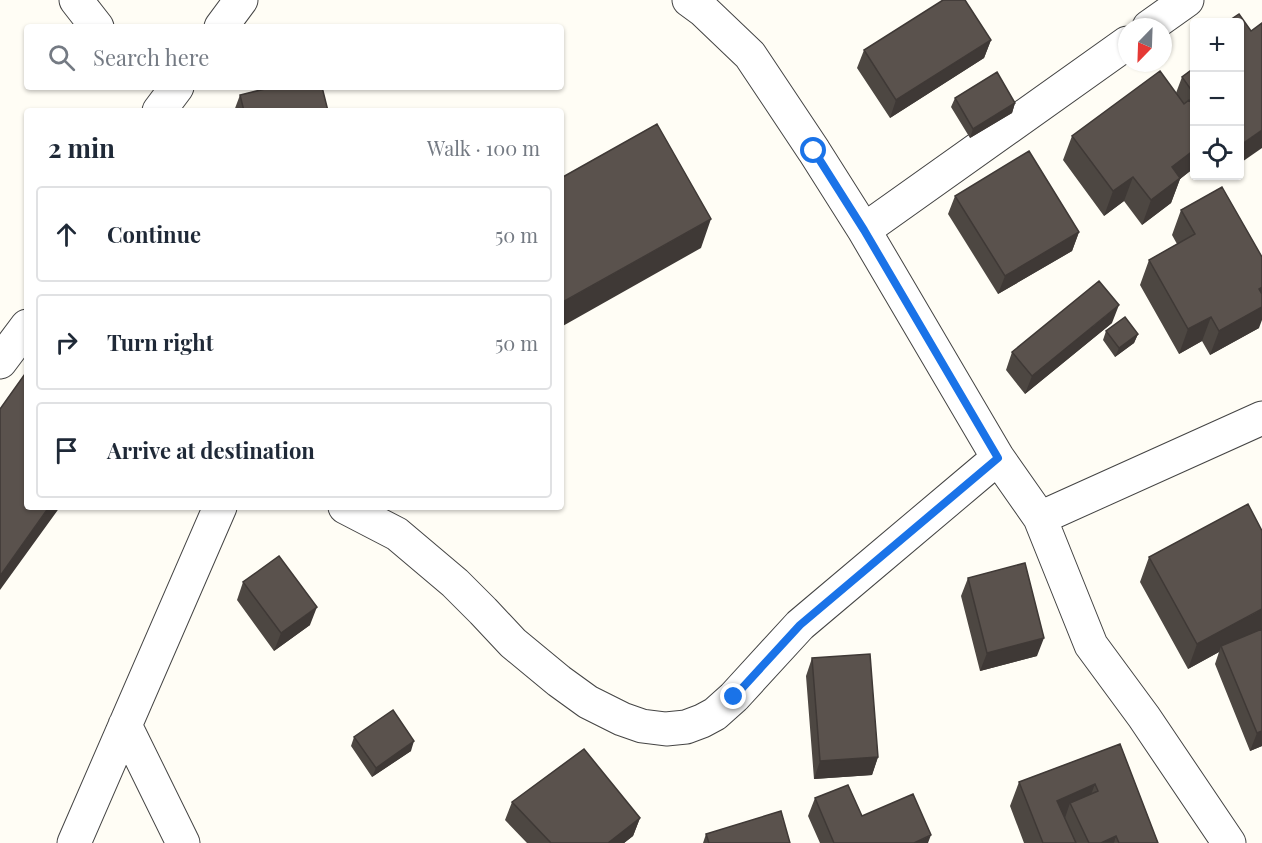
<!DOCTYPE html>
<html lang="en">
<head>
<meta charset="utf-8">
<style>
  body { margin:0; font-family:"Playfair Display",serif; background:#f6f6f7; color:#1f2937 }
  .controls { position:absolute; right:18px; top:18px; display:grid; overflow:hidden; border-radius:6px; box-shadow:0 2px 4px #0004 }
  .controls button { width:54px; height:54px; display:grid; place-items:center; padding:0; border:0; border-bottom:2px solid #e0e1e3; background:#fff; color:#1f2937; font:30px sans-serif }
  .compass { position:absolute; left:1118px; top:18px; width:54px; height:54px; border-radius:50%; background:#fff; box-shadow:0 2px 4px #0004; rotate:203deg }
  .stop { position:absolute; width:18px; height:18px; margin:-14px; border:4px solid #1a73e8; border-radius:50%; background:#fff }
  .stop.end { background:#1a73e8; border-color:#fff; box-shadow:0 2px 6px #0008 }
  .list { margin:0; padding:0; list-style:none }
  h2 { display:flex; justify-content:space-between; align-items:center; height:78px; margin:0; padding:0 24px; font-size:26px }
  h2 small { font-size:20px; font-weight:400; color:#747a83 }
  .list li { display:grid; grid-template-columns:39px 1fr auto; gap:18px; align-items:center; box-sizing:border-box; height:96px; margin:0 12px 12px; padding:0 12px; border:2px solid #e0e1e3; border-radius:6px }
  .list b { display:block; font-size:22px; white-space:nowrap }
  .list em { font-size:20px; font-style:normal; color:#747a83 }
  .icon { flex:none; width:33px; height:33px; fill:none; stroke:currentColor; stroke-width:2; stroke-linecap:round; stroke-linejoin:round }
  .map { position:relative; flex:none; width:1262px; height:843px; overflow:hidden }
  .search { position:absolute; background:#fff; box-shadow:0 2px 4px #0004; left:24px; top:24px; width:540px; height:66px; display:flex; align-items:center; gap:15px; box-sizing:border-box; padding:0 21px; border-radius:6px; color:#747a83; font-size:22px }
  .panel { position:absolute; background:#fff; box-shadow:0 2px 4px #0004; left:24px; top:108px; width:540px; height:402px; border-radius:6px }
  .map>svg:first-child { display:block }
</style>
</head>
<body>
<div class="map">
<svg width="1262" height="843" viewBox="0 0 1262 843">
  <rect width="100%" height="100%" fill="#fffdf5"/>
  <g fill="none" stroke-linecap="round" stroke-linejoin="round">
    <!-- minor casing -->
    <g stroke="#444" stroke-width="35">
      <path id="minor" d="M 76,0 L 97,27
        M 689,0 L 704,11 L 750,55 L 814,151 L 864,230 L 998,458 L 1040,518 L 1091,645 L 1144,717 L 1229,843
        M 221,27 L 241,0
        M 1149,27 L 1187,0
        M 159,111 L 177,87
        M 864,230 L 1127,43
        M 0,362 L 27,326
        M 345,507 L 397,534 L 455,583 L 483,611 L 513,643 L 559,681 L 588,702 L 622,719 L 642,726 L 666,729 L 686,727 L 702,721 L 715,714 L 734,697 L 800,625 L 998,458
        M 1040,518 L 1262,418
        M 125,725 L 183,843
        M 74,843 L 220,507"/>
    </g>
    <!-- minor -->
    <use href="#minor" stroke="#fff" stroke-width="33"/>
  </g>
  <!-- wall -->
  <path fill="#4d4742" d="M 991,40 L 984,58 L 890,118 L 857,68 L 864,50 Z
    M 1194,68 L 1194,168 L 1180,179 L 1171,203 L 1142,225 L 1124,201 L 1104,216 L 1063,160 L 1072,136 L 1176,93 L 1182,77 Z
    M 240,95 L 328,111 L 234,111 Z
    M 955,98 L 1015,103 L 1012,113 L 970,138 L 951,107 Z
    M 955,196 L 1079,232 L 1072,251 L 998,294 L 948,214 Z
    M 1181,210 L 1259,328 L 1210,355 L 1202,341 L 1179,354 L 1140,285 L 1149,260 L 1177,244 L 1172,235 Z
    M 1112,323 L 1025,394 L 1006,370 L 1012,352 Z
    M 1106,331 L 1138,334 L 1134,343 L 1115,357 L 1103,340 Z
    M 1149,557 L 1262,629 L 1262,746 L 1250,751 L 1215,664 L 1219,652 L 1188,669 L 1140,582 Z
    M 968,578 L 1037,656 L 980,671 L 961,596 Z
    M 243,582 L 310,625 L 274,651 L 237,600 Z
    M 812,658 L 878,757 L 872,775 L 814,779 L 806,676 Z
    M 354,737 L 411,751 L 372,777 L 351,746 Z
    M 1120,744 L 1158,843 L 1024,843 L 1010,806 L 1019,782 Z
    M 815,798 L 862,816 L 928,843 L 820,843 L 808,816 Z
    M 512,802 L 640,818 L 633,836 L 624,843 L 527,843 L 505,820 Z
    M 706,834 L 790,843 L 703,843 Z"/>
  <!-- shaded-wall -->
  <path fill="#3f3936" d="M 991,40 L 984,58 L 890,118 L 896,100 Z
    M 1015,103 L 1012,113 L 970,138 L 973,129 Z
    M 1262,130 L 1262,148 L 1239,164 L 1239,146 Z
    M 1194,150 L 1194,168 L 1180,179 L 1171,203 L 1142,225 L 1151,200 L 1172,167 Z
    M 1133,177 L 1124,201 L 1104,216 L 1113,191 Z
    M 711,219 L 701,248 L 561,327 L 561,303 Z
    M 1079,232 L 1072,251 L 998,294 L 1005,276 Z
    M 1262,287 L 1262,320 L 1259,328 L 1210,355 L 1219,331 L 1259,289 Z
    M 1119,305 L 1112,323 L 1025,394 L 1032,376 Z
    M 1211,317 L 1202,341 L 1179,354 L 1188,329 Z
    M 1138,334 L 1134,343 L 1115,357 L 1119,348 Z
    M 49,507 L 60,507 L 0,590 L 0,576 Z
    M 317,607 L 310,625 L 274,651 L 281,633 Z
    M 1262,609 L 1262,629 L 1221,646 L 1219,652 L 1188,669 L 1197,644 Z
    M 1044,638 L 1037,656 L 980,671 L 987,653 Z
    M 1262,731 L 1262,746 L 1250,751 L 1257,733 Z
    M 414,741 L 411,751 L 372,777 L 376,768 Z
    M 878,757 L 872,775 L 814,779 L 820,761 Z
    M 1095,784 L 1086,808 L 1070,803 L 1065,818 L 1048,826 L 1057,801 Z
    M 640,818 L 633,836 L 624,843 L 608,843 Z
    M 931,835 L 928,843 L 914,843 Z
    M 1116,836 L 1114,843 L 1101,843 Z"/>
  <!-- building -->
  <path fill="#5a524d" stroke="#3f3936" stroke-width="1.5" d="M 943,0 L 965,0 L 991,40 L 896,100 L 864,50 Z
    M 1239,14 L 1251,31 L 1262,23 L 1262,130 L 1239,146 L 1239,22 L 1227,22 Z
    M 1194,68 L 1194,94 L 1182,77 Z
    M 1160,71 L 1184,104 L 1189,100 L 1194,106 L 1194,150 L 1172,167 L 1180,178 L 1151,200 L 1133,177 L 1113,191 L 1072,136 Z
    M 997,72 L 1015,103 L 973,129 L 955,98 Z
    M 273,87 L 322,87 L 328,111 L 244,111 L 240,95 Z
    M 657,124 L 711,219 L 561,303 L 561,178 Z
    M 1029,151 L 1079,232 L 1005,276 L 955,196 Z
    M 1222,187 L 1262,257 L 1262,287 L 1259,289 L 1262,294 L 1262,307 L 1219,331 L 1211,317 L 1188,329 L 1149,260 L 1195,234 L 1181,210 Z
    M 1099,281 L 1119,305 L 1032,376 L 1012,352 Z
    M 1125,317 L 1138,334 L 1119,348 L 1106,331 Z
    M 27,371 L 27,507 L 49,507 L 0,576 L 0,409 Z
    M 1248,504 L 1262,531 L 1262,609 L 1197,644 L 1149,557 Z
    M 279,556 L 317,607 L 281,633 L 243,582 Z
    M 1025,563 L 1044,638 L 987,653 L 968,578 Z
    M 1262,629 L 1262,731 L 1257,733 L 1221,646 Z
    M 870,654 L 878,757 L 820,761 L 812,658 Z
    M 393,710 L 414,741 L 376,768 L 354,737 Z
    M 1120,744 L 1158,843 L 1119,843 L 1116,836 L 1101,843 L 1089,843 L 1070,803 L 1098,791 L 1095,784 L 1057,801 L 1076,843 L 1043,843 L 1019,782 Z
    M 584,749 L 640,818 L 608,843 L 551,843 L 512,802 Z
    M 848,785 L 862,816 L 913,794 L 931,835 L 914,843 L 834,843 L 815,798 Z
    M 781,811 L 790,843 L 709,843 L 706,834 Z"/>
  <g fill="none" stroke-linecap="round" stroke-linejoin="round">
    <!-- route -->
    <path stroke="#1a73e8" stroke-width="8" d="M 734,697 L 800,625 L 998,458 L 864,230 L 814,151"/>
  </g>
</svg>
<div class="controls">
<button>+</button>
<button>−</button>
<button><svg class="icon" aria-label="locate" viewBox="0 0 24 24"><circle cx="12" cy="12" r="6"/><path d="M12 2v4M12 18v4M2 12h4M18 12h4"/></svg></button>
</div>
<svg class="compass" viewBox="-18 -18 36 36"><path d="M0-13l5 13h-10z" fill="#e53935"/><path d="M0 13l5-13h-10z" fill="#747a83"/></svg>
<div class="stop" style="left:814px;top:151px"></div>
<div class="stop end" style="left:734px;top:697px"></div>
<div class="search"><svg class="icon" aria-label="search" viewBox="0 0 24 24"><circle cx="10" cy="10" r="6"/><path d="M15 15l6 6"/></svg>Search here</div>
<section class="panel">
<h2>2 min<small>Walk · 100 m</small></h2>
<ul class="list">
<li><svg class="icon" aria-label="ahead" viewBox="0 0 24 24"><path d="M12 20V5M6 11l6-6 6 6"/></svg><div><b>Continue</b></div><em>50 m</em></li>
<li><svg class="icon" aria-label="right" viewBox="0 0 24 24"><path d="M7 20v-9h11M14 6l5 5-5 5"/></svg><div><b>Turn right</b></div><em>50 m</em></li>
<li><svg class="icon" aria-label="arrive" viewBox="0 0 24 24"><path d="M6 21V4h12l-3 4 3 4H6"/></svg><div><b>Arrive at destination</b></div></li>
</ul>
</section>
</div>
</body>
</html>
